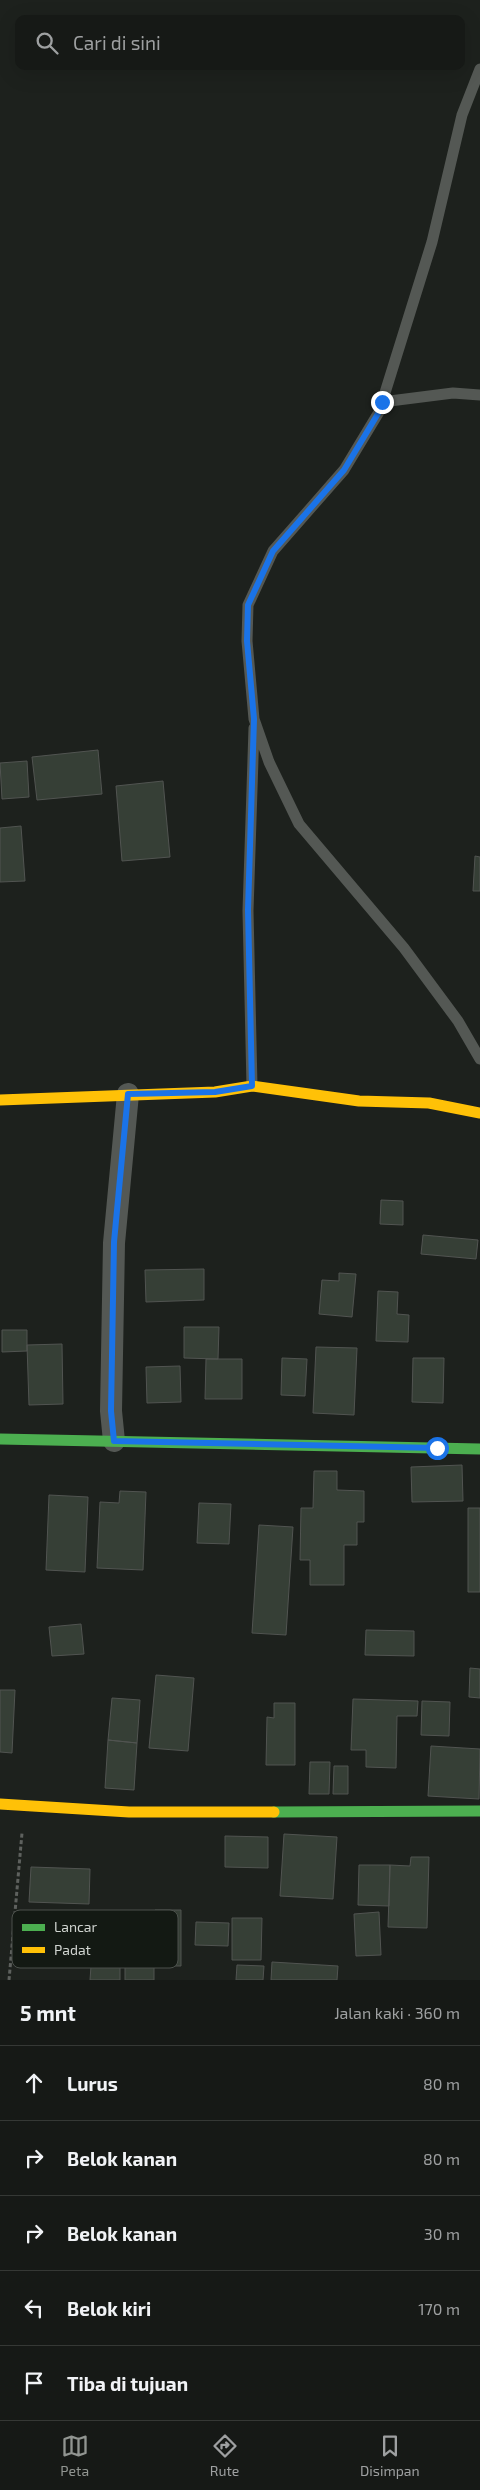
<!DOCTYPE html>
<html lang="id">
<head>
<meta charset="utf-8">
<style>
  body { margin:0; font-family:"Exo 2",sans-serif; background:#232623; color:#f1f3f6 }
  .stop { position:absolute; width:15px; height:15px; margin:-11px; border:4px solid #1a73e8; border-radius:50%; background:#fff }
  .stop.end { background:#1a73e8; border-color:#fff; box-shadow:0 1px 5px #0008 }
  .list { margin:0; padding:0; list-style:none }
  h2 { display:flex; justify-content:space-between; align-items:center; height:65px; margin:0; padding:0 20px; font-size:21px }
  h2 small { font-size:16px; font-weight:400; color:#9ea0a1 }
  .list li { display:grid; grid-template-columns:32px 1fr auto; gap:15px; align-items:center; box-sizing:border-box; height:75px; padding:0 20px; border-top:1px solid #353835 }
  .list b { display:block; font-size:19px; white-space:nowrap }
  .list em { font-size:16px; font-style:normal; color:#9ea0a1 }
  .icon { flex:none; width:28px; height:28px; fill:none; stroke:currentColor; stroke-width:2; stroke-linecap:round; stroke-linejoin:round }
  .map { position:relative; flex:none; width:480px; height:1980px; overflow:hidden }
  .search { position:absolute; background:#161916; box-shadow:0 5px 20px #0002; left:15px; right:15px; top:15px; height:55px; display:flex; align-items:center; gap:12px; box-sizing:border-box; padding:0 18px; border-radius:10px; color:#9ea0a1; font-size:19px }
  .sheet { height:440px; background:#161916 }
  nav { display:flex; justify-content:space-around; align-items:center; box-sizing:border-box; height:70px; border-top:1px solid #353835; background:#161916; font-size:14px; color:#9ea0a1 }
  nav a { display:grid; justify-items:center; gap:2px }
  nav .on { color:#919591 }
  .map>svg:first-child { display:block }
</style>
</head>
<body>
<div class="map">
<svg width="480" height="1980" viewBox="0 0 480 1980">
  <rect width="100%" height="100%" fill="#1d211d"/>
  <!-- building -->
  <path fill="#363f36" stroke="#515451" d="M 98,750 L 102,794 L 37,800 L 32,757 Z
    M 27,761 L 29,797 L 2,799 L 0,763 Z
    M 163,781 L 170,857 L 122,861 L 116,786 Z
    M 21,826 L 25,881 L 0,882 L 0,828 Z
    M 475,856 L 480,857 L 480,891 L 473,891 Z
    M 381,1200 L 403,1201 L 403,1225 L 380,1224 Z
    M 423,1235 L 478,1240 L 476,1259 L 421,1254 Z
    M 204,1269 L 204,1300 L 146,1302 L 145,1270 Z
    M 339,1273 L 356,1274 L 352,1317 L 319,1314 L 322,1280 L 339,1281 Z
    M 378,1291 L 398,1292 L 397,1314 L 409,1315 L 408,1342 L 376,1341 Z
    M 184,1327 L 219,1327 L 218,1359 L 184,1358 Z
    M 2,1330 L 27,1330 L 27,1351 L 2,1352 Z
    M 62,1344 L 63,1404 L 29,1405 L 27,1345 Z
    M 316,1347 L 357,1348 L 354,1415 L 313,1413 Z
    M 282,1358 L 307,1359 L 305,1396 L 281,1395 Z
    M 413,1358 L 444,1358 L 443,1403 L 412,1402 Z
    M 206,1359 L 242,1359 L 242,1399 L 205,1399 Z
    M 180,1366 L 181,1402 L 147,1403 L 146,1367 Z
    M 462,1465 L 463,1501 L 412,1502 L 411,1467 Z
    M 314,1471 L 337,1471 L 337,1490 L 364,1491 L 364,1522 L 357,1522 L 357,1545 L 344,1545 L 344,1585 L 310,1585 L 310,1560 L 300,1560 L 301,1508 L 313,1508 Z
    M 120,1491 L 146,1492 L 143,1570 L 97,1568 L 100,1502 L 119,1503 Z
    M 49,1495 L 88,1497 L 85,1572 L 46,1570 Z
    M 199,1503 L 231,1504 L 229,1544 L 197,1543 Z
    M 468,1508 L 480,1508 L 480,1592 L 468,1592 Z
    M 259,1525 L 293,1527 L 286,1635 L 252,1633 Z
    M 81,1624 L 84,1654 L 52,1656 L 49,1627 Z
    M 366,1630 L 414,1631 L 414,1656 L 365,1655 Z
    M 470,1668 L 480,1669 L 480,1698 L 469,1697 Z
    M 156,1675 L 194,1678 L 188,1751 L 149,1748 Z
    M 0,1690 L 15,1690 L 12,1753 L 0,1752 Z
    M 112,1698 L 140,1700 L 137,1743 L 108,1740 Z
    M 353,1699 L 418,1701 L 417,1716 L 397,1716 L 396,1768 L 366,1767 L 366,1750 L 351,1750 Z
    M 422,1701 L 450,1702 L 449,1736 L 421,1735 Z
    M 274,1703 L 295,1703 L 295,1765 L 266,1765 L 267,1717 L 274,1718 Z
    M 108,1740 L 137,1743 L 134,1790 L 105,1788 Z
    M 431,1746 L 480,1749 L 479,1799 L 428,1796 Z
    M 310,1762 L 330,1762 L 329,1794 L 309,1794 Z
    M 334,1766 L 348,1766 L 348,1794 L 333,1794 Z
    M 284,1834 L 337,1837 L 333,1899 L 280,1896 Z
    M 225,1836 L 268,1837 L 268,1868 L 225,1867 Z
    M 411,1857 L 429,1857 L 427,1928 L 388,1927 L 390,1865 L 410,1866 Z
    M 359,1865 L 390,1865 L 389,1906 L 358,1905 Z
    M 31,1867 L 90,1869 L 89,1904 L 29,1902 Z
    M 155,1910 L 181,1910 L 181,1966 L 154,1966 Z
    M 379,1912 L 381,1955 L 356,1956 L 354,1914 Z
    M 232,1918 L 262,1918 L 261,1960 L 232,1960 Z
    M 196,1922 L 229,1923 L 228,1946 L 195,1945 Z
    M 272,1962 L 338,1966 L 337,1980 L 271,1980 Z
    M 237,1965 L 264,1966 L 263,1980 L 236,1980 Z
    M 91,1966 L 120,1966 L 120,1980 L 90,1980 Z
    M 125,1966 L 154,1966 L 154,1980 L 125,1980 Z"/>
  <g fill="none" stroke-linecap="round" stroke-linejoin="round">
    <!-- path -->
    <path stroke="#5e615e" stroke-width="3" stroke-dasharray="4 2.5" stroke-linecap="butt" d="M 9,1980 L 22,1833"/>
    <!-- lane -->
    <path stroke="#545854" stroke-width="11" d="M 480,69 L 462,115 L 432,242 L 379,412 L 344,470 L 273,551 L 248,605 L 247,641 L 254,719 L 269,762 L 299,824 L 404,948 L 458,1021 L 480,1059
      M 382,402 L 453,393 L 480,395
      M 252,1086 L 248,911 L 254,728"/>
    <!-- street -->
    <path stroke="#545854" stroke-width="22" d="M 114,1441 L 111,1411 L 114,1243 L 128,1094"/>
    <!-- fast -->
    <path stroke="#4caf50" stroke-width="11" d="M 0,1439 L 480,1449
      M 274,1812 L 480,1811"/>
    <!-- slow -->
    <path stroke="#ffc107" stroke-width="11" d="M 0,1100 L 215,1092 L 252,1086 L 359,1101 L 429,1103 L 480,1113
      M 0,1804 L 129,1812 L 274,1812"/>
  </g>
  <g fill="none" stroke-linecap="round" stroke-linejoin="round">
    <!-- route -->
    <path stroke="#1a73e8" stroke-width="6" d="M 382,402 L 379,412 L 344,470 L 273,551 L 248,605 L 247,641 L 254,719 L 248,910 L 252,1086 L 215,1092 L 128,1094 L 114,1242 L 111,1411 L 114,1441 L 437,1448"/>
  </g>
  <!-- legend -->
  <rect x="12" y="1910" width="166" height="58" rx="8" fill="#131913" stroke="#4c514c" stroke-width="1"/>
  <rect x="22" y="1924" width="23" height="7" fill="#4caf50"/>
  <rect x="22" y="1947" width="23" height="6" fill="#ffc107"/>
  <g font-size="14" fill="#d0d4d0">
    <text x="54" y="1932">Lancar</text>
    <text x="54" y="1955">Padat</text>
  </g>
</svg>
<div class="stop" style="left:437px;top:1448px"></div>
<div class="stop end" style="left:382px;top:402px"></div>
<div class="search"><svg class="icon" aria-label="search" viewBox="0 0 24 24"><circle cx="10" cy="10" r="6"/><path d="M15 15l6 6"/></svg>Cari di sini</div>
</div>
<section class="sheet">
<h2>5 mnt<small>Jalan kaki · 360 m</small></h2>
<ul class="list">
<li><svg class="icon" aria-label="ahead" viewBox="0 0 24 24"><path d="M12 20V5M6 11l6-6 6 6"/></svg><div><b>Lurus</b></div><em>80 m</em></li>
<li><svg class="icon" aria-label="right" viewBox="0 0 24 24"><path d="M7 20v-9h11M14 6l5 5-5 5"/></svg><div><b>Belok kanan</b></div><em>80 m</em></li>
<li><svg class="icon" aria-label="right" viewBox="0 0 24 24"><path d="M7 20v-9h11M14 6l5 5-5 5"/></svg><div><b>Belok kanan</b></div><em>30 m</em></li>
<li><svg class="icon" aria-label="left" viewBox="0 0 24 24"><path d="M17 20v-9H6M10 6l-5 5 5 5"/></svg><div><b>Belok kiri</b></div><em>170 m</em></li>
<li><svg class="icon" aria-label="arrive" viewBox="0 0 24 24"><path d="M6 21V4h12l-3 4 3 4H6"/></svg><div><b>Tiba di tujuan</b></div></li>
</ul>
</section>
<nav>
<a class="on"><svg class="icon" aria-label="map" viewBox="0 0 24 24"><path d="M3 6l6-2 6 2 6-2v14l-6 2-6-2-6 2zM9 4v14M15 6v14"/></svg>Peta</a>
<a><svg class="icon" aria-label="directions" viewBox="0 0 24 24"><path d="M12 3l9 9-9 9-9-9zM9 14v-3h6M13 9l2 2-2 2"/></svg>Rute</a>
<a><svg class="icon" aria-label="saved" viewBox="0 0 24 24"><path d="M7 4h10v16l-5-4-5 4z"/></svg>Disimpan</a>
</nav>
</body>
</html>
